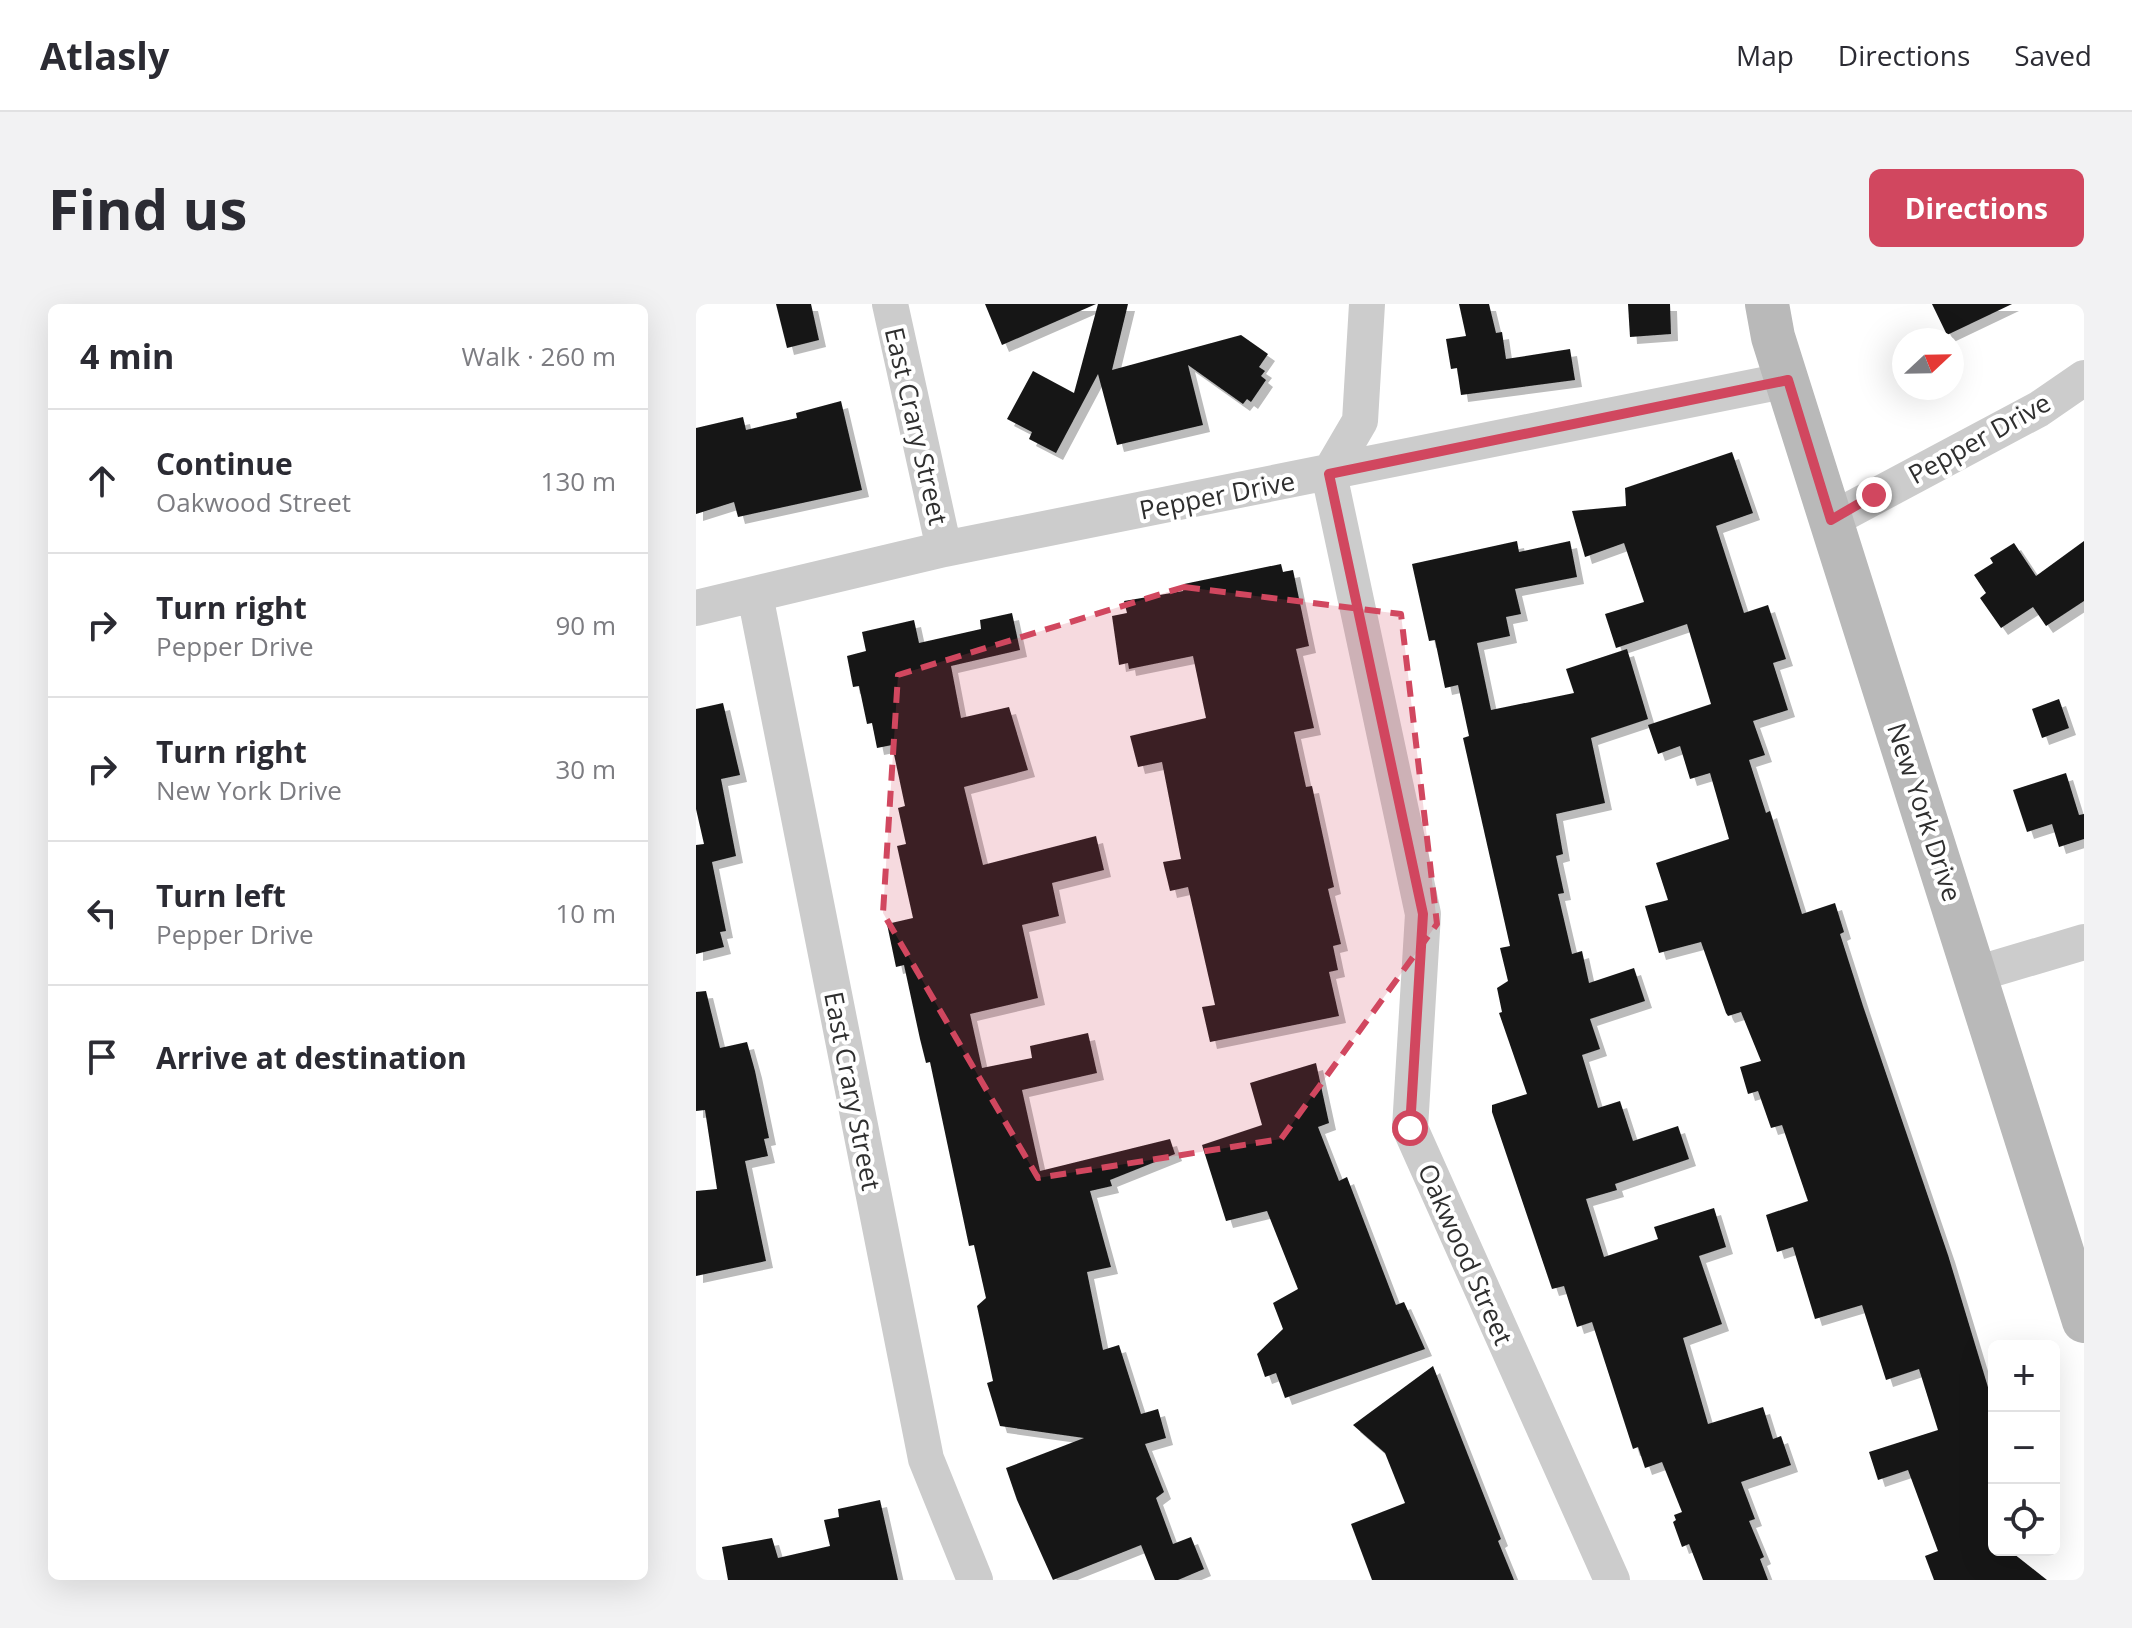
<!DOCTYPE html>
<html lang="en">
<head>
<meta charset="utf-8">
<style>
  body { margin:0; font-family:"Open Sans",sans-serif; background:#f2f2f3; color:#2b2b33 }
  .controls { position:absolute; right:24px; bottom:24px; display:grid; overflow:hidden; border-radius:12px; box-shadow:0 8px 32px #0002 }
  .controls button { width:72px; height:72px; display:grid; place-items:center; padding:0; border:0; border-bottom:2px solid #e1e1e2; background:#fff; color:#2b2b33; font:40px sans-serif }
  .compass { position:absolute; left:1196px; top:24px; width:72px; height:72px; border-radius:50%; background:#fff; box-shadow:0 8px 32px #0002; rotate:68deg }
  .stop { position:absolute; width:24px; height:24px; margin:-18px; border:6px solid #d1475f; border-radius:50%; background:#fff }
  .stop.end { background:#d1475f; border-color:#fff; box-shadow:0 2px 8px #0008 }
  .list { margin:0; padding:0; list-style:none }
  h2 { display:flex; justify-content:space-between; align-items:center; height:104px; margin:0; padding:0 32px; font-size:34px }
  h2 small { font-size:26px; font-weight:400; color:#7c7c81 }
  .list li { display:grid; grid-template-columns:52px 1fr auto; gap:24px; align-items:center; box-sizing:border-box; height:144px; padding:0 32px; border-top:2px solid #e1e1e2 }
  .list b { display:block; font-size:30px; white-space:nowrap }
  .list p { margin:0; font-size:26px; white-space:nowrap; color:#7c7c81 }
  .list em { font-size:26px; font-style:normal; color:#7c7c81 }
  .icon { flex:none; width:44px; height:44px; fill:none; stroke:currentColor; stroke-width:2; stroke-linecap:round; stroke-linejoin:round }
  .map { position:relative; flex:none; width:1388px; height:1276px; overflow:hidden; border-radius:12px }
  header { display:flex; align-items:center; gap:48px; box-sizing:border-box; height:112px; padding:0 40px; background:#fff; border-bottom:2px solid #e1e1e2 }
  header strong { font-size:38px }
  nav { display:flex; gap:44px; margin-inline-start:auto; font-size:28px }
  .intro { display:flex; align-items:center; justify-content:space-between; box-sizing:border-box; height:192px; padding:0 48px }
  h1 { margin:0; font-size:56px }
  .button { padding:20px 36px; border-radius:12px; background:#d1475f; color:#fff; font-size:28px; font-weight:700 }
  main { display:flex; gap:48px; padding:0 48px }
  aside { flex:1; background:#fff; border-radius:12px; box-shadow:0 8px 32px #0002 }
  .map>svg:first-child { display:block }
</style>
</head>
<body>
<header>
<strong>Atlasly</strong>
<nav><a>Map</a><a>Directions</a><a>Saved</a></nav>
</header>
<div class="intro"><h1>Find us</h1><a class="button">Directions</a></div>
<main>
<aside>
<h2>4 min<small>Walk · 260 m</small></h2>
<ul class="list">
<li><svg class="icon" aria-label="ahead" viewBox="0 0 24 24"><path d="M12 20V5M6 11l6-6 6 6"/></svg><div><b>Continue</b><p>Oakwood Street</p></div><em>130 m</em></li>
<li><svg class="icon" aria-label="right" viewBox="0 0 24 24"><path d="M7 20v-9h11M14 6l5 5-5 5"/></svg><div><b>Turn right</b><p>Pepper Drive</p></div><em>90 m</em></li>
<li><svg class="icon" aria-label="right" viewBox="0 0 24 24"><path d="M7 20v-9h11M14 6l5 5-5 5"/></svg><div><b>Turn right</b><p>New York Drive</p></div><em>30 m</em></li>
<li><svg class="icon" aria-label="left" viewBox="0 0 24 24"><path d="M17 20v-9H6M10 6l-5 5 5 5"/></svg><div><b>Turn left</b><p>Pepper Drive</p></div><em>10 m</em></li>
<li><svg class="icon" aria-label="arrive" viewBox="0 0 24 24"><path d="M6 21V4h12l-3 4 3 4H6"/></svg><div><b>Arrive at destination</b></div></li>
</ul>
</aside>
<div class="map">
<svg width="1388" height="1276" viewBox="0 0 1388 1276">
  <defs>
    <filter id="shadow"><feDropShadow dx="7" dy="7" stdDeviation="0" flood-color="#0004"/></filter>
  </defs>
  <rect width="100%" height="100%" fill="#fff"/>
  <!-- building -->
  <path fill="#161616" filter="url(#shadow)" d="M 80,0 L 115,0 L 123,36 L 91,44 Z
    M 289,0 L 400,0 L 306,41 Z
    M 402,0 L 432,0 L 416,66 L 545,31 L 572,50 L 563,63 L 569,67 L 565,72 L 570,76 L 555,98 L 551,95 L 547,100 L 492,61 L 507,121 L 421,141 L 402,70 L 360,149 L 333,135 L 336,128 L 311,115 L 337,67 L 378,89 Z
    M 763,0 L 793,0 L 800,29 L 806,28 L 810,55 L 874,45 L 879,76 L 765,91 L 761,64 L 755,65 L 750,35 L 770,32 Z
    M 932,0 L 974,0 L 975,30 L 934,33 Z
    M 1236,0 L 1316,0 L 1251,31 Z
    M 145,97 L 166,186 L 42,213 L 38,198 L 0,210 L 0,124 L 47,113 L 50,126 L 101,114 L 100,109 Z
    M 1036,148 L 1057,209 L 1020,222 L 1048,309 L 1072,301 L 1090,355 L 1077,359 L 1092,406 L 1057,417 L 1069,451 L 1053,456 L 1070,509 L 1074,507 L 1106,610 L 1139,599 L 1148,628 L 1144,630 L 1167,702 L 1252,951 L 1298,1103 L 1298,1246 L 1313,1246 L 1351,1276 L 1238,1276 L 1229,1252 L 1242,1247 L 1212,1166 L 1182,1176 L 1173,1148 L 1242,1126 L 1223,1065 L 1190,1076 L 1166,1001 L 1119,1015 L 1097,943 L 1081,948 L 1070,911 L 1112,897 L 1086,821 L 1075,824 L 1062,787 L 1052,790 L 1044,763 L 1065,757 L 1045,708 L 1032,712 L 1030,709 L 1005,638 L 963,649 L 949,602 L 972,596 L 960,559 L 1033,535 L 1014,469 L 994,475 L 984,442 L 962,450 L 952,421 L 1015,400 L 991,320 L 920,344 L 909,310 L 948,298 L 928,239 L 889,253 L 876,207 L 930,202 L 929,184 Z
    M 821,237 L 823,248 L 874,237 L 881,273 L 819,285 L 825,310 L 810,313 L 814,332 L 781,339 L 795,406 L 878,389 L 870,365 L 931,345 L 952,415 L 895,434 L 909,499 L 860,510 L 867,550 L 860,552 L 868,589 L 862,590 L 876,650 L 886,647 L 893,679 L 938,664 L 949,697 L 894,715 L 904,745 L 886,751 L 902,804 L 924,797 L 937,837 L 982,822 L 993,855 L 919,880 L 921,886 L 890,895 L 908,953 L 962,935 L 958,923 L 1018,904 L 1030,943 L 1003,952 L 1026,1020 L 987,1034 L 1012,1120 L 1067,1103 L 1077,1135 L 1085,1132 L 1095,1161 L 1045,1178 L 1059,1215 L 1053,1217 L 1068,1253 L 1064,1255 L 1072,1276 L 1007,1276 L 993,1240 L 986,1243 L 977,1218 L 980,1216 L 978,1211 L 986,1208 L 966,1158 L 949,1164 L 942,1143 L 937,1145 L 896,1018 L 881,1023 L 868,982 L 856,985 L 796,808 L 796,801 L 831,790 L 803,709 L 806,708 L 801,684 L 812,677 L 804,644 L 814,642 L 767,434 L 773,432 L 762,381 L 749,384 L 739,336 L 733,337 L 716,260 Z
    M 1388,237 L 1388,297 L 1350,322 L 1337,303 L 1305,324 L 1284,294 L 1290,289 L 1278,271 L 1297,259 L 1294,254 L 1318,239 L 1340,272 Z
    M 585,260 L 587,268 L 597,266 L 613,342 L 600,345 L 618,424 L 598,428 L 610,483 L 616,482 L 638,583 L 632,585 L 645,640 L 637,642 L 642,666 L 633,668 L 643,712 L 514,738 L 506,703 L 519,701 L 492,583 L 474,587 L 467,558 L 485,555 L 466,458 L 442,463 L 434,432 L 510,414 L 497,352 L 433,365 L 432,359 L 423,361 L 416,312 L 431,309 L 428,297 L 487,287 L 488,280 Z
    M 316,309 L 324,346 L 255,362 L 265,414 L 313,403 L 332,466 L 268,483 L 287,561 L 400,532 L 408,566 L 356,579 L 363,612 L 326,621 L 342,694 L 274,710 L 286,764 L 336,754 L 334,742 L 392,729 L 401,769 L 326,786 L 344,867 L 474,835 L 479,850 L 414,876 L 416,882 L 394,887 L 415,963 L 391,968 L 407,1046 L 423,1041 L 445,1110 L 462,1105 L 470,1134 L 449,1140 L 468,1188 L 460,1194 L 477,1240 L 495,1233 L 508,1265 L 482,1276 L 459,1276 L 445,1241 L 357,1276 L 321,1196 L 310,1164 L 388,1134 L 304,1122 L 291,1079 L 297,1077 L 281,1002 L 290,994 L 278,941 L 273,942 L 234,758 L 230,759 L 224,735 L 208,661 L 200,663 L 191,620 L 217,614 L 201,542 L 210,540 L 202,504 L 209,502 L 196,441 L 181,444 L 176,419 L 171,420 L 163,382 L 157,383 L 151,352 L 170,347 L 166,328 L 218,316 L 223,339 L 285,325 L 284,316 Z
    M 1363,395 L 1373,424 L 1346,434 L 1336,405 Z
    M 27,399 L 44,471 L 25,475 L 40,552 L 16,558 L 30,627 L 24,628 L 28,643 L 0,650 L 0,541 L 8,540 L 0,505 L 0,405 Z
    M 1370,469 L 1383,511 L 1388,510 L 1388,535 L 1363,543 L 1356,520 L 1331,528 L 1317,486 Z
    M 10,687 L 24,744 L 51,738 L 59,767 L 73,834 L 68,835 L 72,852 L 49,857 L 70,957 L 0,972 L 0,887 L 21,885 L 9,806 L 0,807 L 0,688 Z
    M 620,759 L 633,819 L 622,823 L 643,877 L 651,873 L 700,1001 L 708,998 L 729,1045 L 589,1094 L 580,1069 L 569,1073 L 561,1050 L 587,1025 L 577,999 L 602,985 L 571,907 L 530,917 L 506,841 L 566,821 L 554,779 Z
    M 737,1062 L 805,1235 L 802,1237 L 818,1276 L 676,1276 L 655,1220 L 709,1199 L 689,1149 L 657,1121 Z
    M 184,1196 L 202,1276 L 32,1276 L 26,1243 L 76,1234 L 82,1254 L 134,1242 L 128,1216 L 143,1213 L 142,1205 Z"/>
  <g fill="none" stroke-linecap="round" stroke-linejoin="round">
    <!-- street -->
    <path stroke="#ccc" stroke-width="36" d="M 194,0 L 248,245
      M 671,0 L 664,117 L 633,170 L 727,610 L 714,824 L 916,1276
      M 1135,216 L 1343,105 L 1388,74
      M 59,291 L 230,1155 L 279,1276
      M 0,304 L 248,245 L 1092,76
      M 1280,670 L 1388,638"/>
    <!-- secondary -->
    <path stroke="#b9b9b9" stroke-width="44" d="M 1071,0 L 1077,33 L 1388,1017"/>
  </g>
  <g fill="none" stroke-linecap="round" stroke-linejoin="round">
    <!-- route -->
    <path stroke="#d1475f" stroke-width="10" d="M 714,824 L 727,610 L 633,170 L 1092,76 L 1135,216 L 1178,191"/>
  </g>
  <!-- marked area -->
  <path fill="#d1475f" fill-opacity="0.2" stroke="#d1475f" stroke-width="6" stroke-dasharray="16 10" stroke-linejoin="round" d="M 488,283 L 705,310 L 741,620 L 585,835 L 342,874 L 187,609 L 202,371 Z"/>
  <g text-anchor="middle" dominant-baseline="central" stroke-width="8" stroke-linejoin="round" paint-order="stroke">
    <!-- street labels -->
    <g font-size="26" fill="#2f2f2f" stroke="#fff">
      <text transform="translate(221 122) rotate(77)">East Crary Street</text>
      <text transform="translate(1283 134) rotate(-29)">Pepper Drive</text>
      <text transform="translate(521 191) rotate(-11)">Pepper Drive</text>
      <text transform="translate(1229 508) rotate(72)">New York Drive</text>
      <text transform="translate(157 787) rotate(79)">East Crary Street</text>
      <text transform="translate(770 950) rotate(66)">Oakwood Street</text>
    </g>
  </g>
</svg>
<div class="controls">
<button>+</button>
<button>−</button>
<button><svg class="icon" aria-label="locate" viewBox="0 0 24 24"><circle cx="12" cy="12" r="6"/><path d="M12 2v4M12 18v4M2 12h4M18 12h4"/></svg></button>
</div>
<svg class="compass" viewBox="-18 -18 36 36"><path d="M0-13l5 13h-10z" fill="#e53935"/><path d="M0 13l5-13h-10z" fill="#7c7c81"/></svg>
<div class="stop" style="left:714px;top:824px"></div>
<div class="stop end" style="left:1178px;top:191px"></div>
</div>
</main>
</body>
</html>
